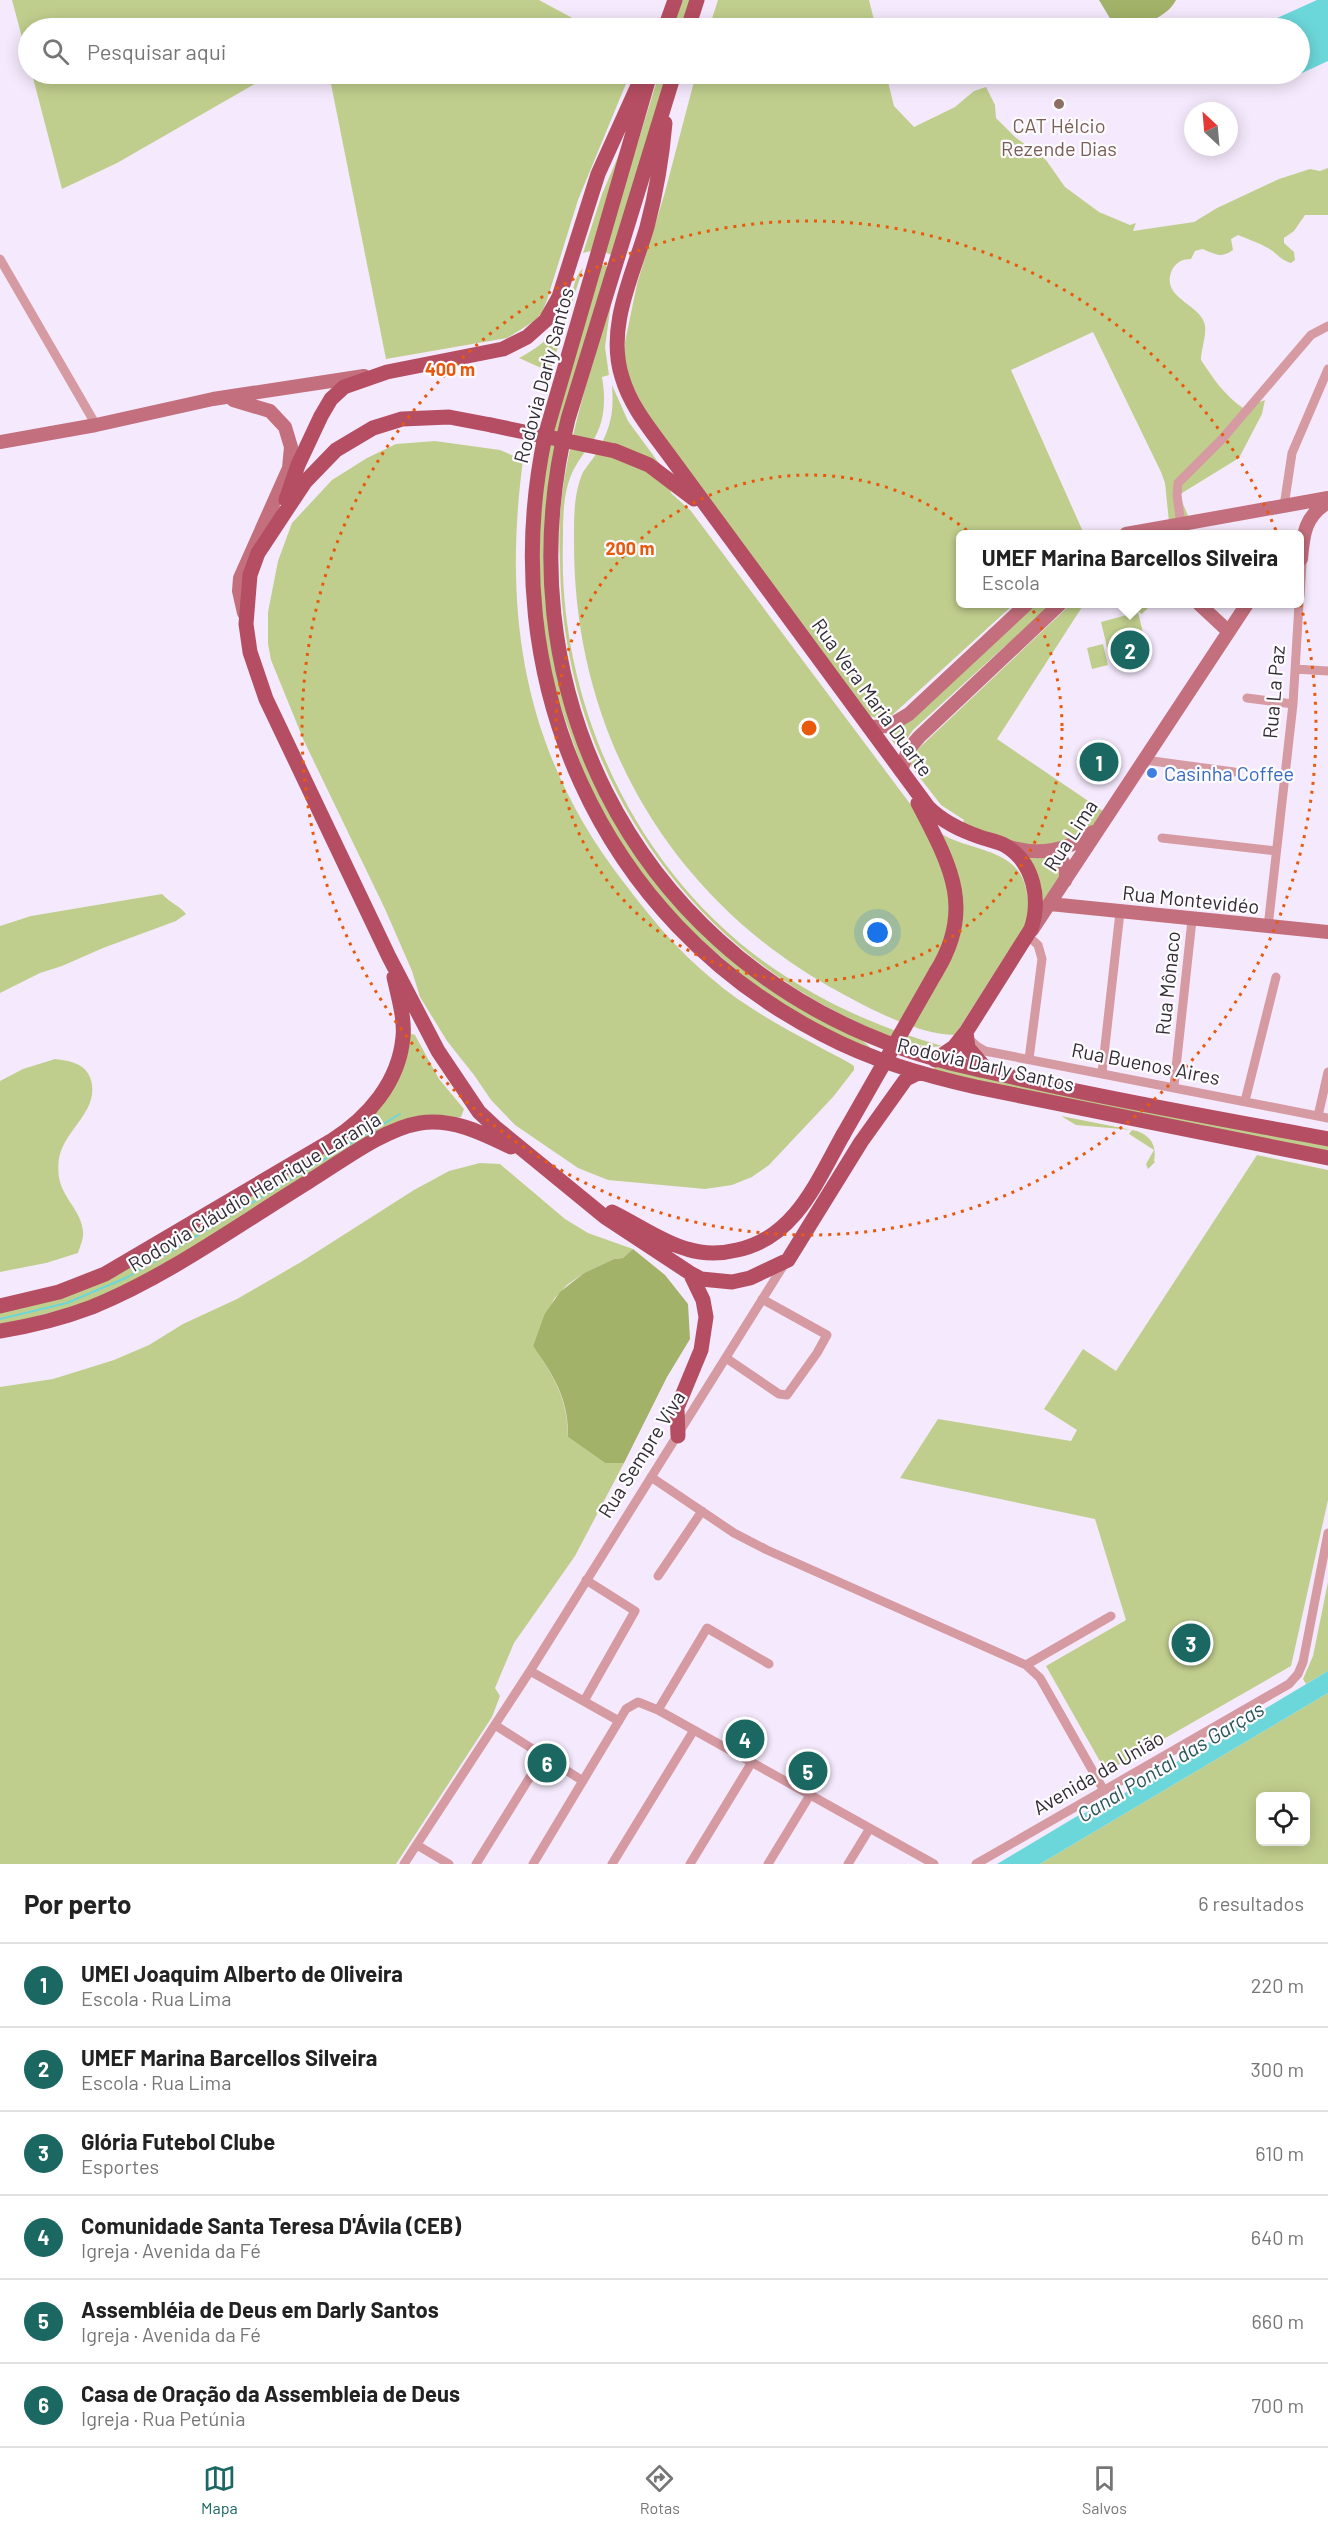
<!DOCTYPE html>
<html lang="pt">
<head>
<meta charset="utf-8">
<style>
  body { margin:0; font-family:Barlow,sans-serif; background:#f6f6f6; color:#222 }
  .controls { position:absolute; right:18px; bottom:18px; display:grid; overflow:hidden; border-radius:9px; box-shadow:0 3px 15px #0003 }
  .controls button { width:54px; height:54px; display:grid; place-items:center; padding:0; border:0; border-bottom:2px solid #e0e0e0; background:#fff; color:#222; font:30px sans-serif }
  .compass { position:absolute; left:1184px; top:102px; width:54px; height:54px; border-radius:50%; background:#fff; box-shadow:0 3px 15px #0003; rotate:334deg }
  .you { position:absolute; left:878px; top:933px; width:21px; height:21px; margin:-15px; border:4px solid #fff; border-radius:50%; background:#1a73e8; box-shadow:0 0 0 9px #1a73e833 }
  .badge { display:grid; place-items:center; width:39px; height:39px; border-radius:50%; background:#1b6761; color:#fff; font-size:20px; font-weight:700 }
  .pin { position:absolute; translate:-50% -50%; border:3px solid #fff; box-shadow:0 2px 6px #0006 }
  .popup { position:absolute; left:956px; top:530px; width:348px; height:78px; box-sizing:border-box; display:grid; place-content:center; border-radius:9px; background:#fff; filter:drop-shadow(0 2px 4px #0005); font-size:20px; white-space:nowrap; color:#767676 }
  .popup b { font-size:22px; color:#222 }
  .popup::after { content:''; position:absolute; left:50%; top:100%; margin-left:-12px; border:12px solid transparent; border-top-color:#fff }
  .list { margin:0; padding:0; list-style:none }
  h2 { display:flex; justify-content:space-between; align-items:center; height:78px; margin:0; padding:0 24px; font-size:26px }
  h2 small { font-size:20px; font-weight:400; color:#767676 }
  .list li { display:grid; grid-template-columns:39px 1fr auto; gap:18px; align-items:center; box-sizing:border-box; height:84px; padding:0 24px; border-top:2px solid #e0e0e0 }
  .list b { display:block; font-size:22px; white-space:nowrap }
  .list p { margin:0; font-size:20px; white-space:nowrap; color:#767676 }
  .list em { font-size:20px; font-style:normal; color:#767676 }
  .icon { flex:none; width:33px; height:33px; fill:none; stroke:currentColor; stroke-width:2; stroke-linecap:round; stroke-linejoin:round }
  .map { position:relative; flex:none; width:1328px; height:1864px; overflow:hidden }
  .search { position:absolute; background:#fff; box-shadow:0 3px 15px #0003; left:18px; right:18px; top:18px; height:66px; display:flex; align-items:center; gap:15px; box-sizing:border-box; padding:0 21px; border-radius:33px; color:#767676; font-size:22px }
  .sheet { height:582px; background:#fff }
  nav { display:flex; justify-content:space-around; align-items:center; box-sizing:border-box; height:84px; border-top:2px solid #e0e0e0; background:#fff; font-size:16px; color:#767676 }
  nav a { display:grid; justify-items:center; gap:3px }
  nav .on { color:#1b6761 }
  .map>svg:first-child { display:block }
</style>
</head>
<body>
<div class="map">
<svg width="1328" height="1864" viewBox="0 0 1328 1864">
  <rect width="100%" height="100%" fill="#f5eafd"/>
  <!-- green -->
  <path fill="#c0ce8d" fill-rule="evenodd" d="M 12,0 L 539,0 L 591,28 L 28,28 L 28,60 Z
    M 682,0 L 690,0 L 681,28 L 673,28 Z
    M 718,0 L 869,0 L 876,28 L 709,28 Z
    M 32,74 L 272,74 L 117,163 L 62,189 Z
    M 329,74 L 630,74 L 578,200 L 547,300 L 542,313 L 533,322 L 507,338 L 386,359 Z
    M 659,74 L 668,74 L 612,255 L 604,252 Z
    M 696,74 L 886,74 L 894,106 L 914,127 L 955,107 L 974,91 L 986,87 L 995,105 L 996,118 L 1015,137 L 1046,160 L 1065,187 L 1099,212 L 1130,225 L 1136,223 L 1133,231 L 1194,222 L 1217,208 L 1279,179 L 1310,169 L 1320,171 L 1328,168 L 1328,215 L 1305,215 L 1294,231 L 1284,238 L 1284,243 L 1294,252 L 1295,260 L 1291,263 C 1280,260 1276,252 1266,247 C 1257,242 1247,239 1238,235 L 1231,239 L 1233,250 C 1220,259 1216,254 1202,249 L 1195,251 L 1191,259 C 1183,259 1176,262 1172,270 C 1160,297 1197,303 1204,322 C 1208,332 1201,349 1201,360 C 1213,378 1224,395 1243,408 L 1265,400 L 1262,414 L 1239,458 L 1182,493 L 1180,497 L 1189,518 L 1169,522 L 1165,483 L 1161,472 L 1093,332 L 1011,370 L 1084,534 L 960,534 L 960,604 L 1014,604 L 889,718 L 883,720 L 870,716 L 645,411 L 629,379 L 625,361 L 625,342 L 637,284 L 665,192 Z
    M 626,138 L 591,251 L 583,253 L 602,194 Z
    M 600,264 L 609,267 C 588,336 562,406 550,478 C 523,646 585,821 708,938 C 734,963 763,985 793,1003 C 810,1014 864,1036 872,1050 L 825,1030 L 770,998 L 688,929 L 634,864 L 590,791 L 548,670 L 536,564 L 546,458 Z
    M 583,268 L 550,372 L 519,358 C 542,346 562,329 570,303 C 573,291 574,277 583,268 Z
    M 611,303 L 605,347 L 609,375 L 602,377 C 606,399 605,423 592,442 C 585,452 577,462 572,473 C 563,493 563,518 563,540 C 557,709 641,884 785,976 C 834,1008 887,1030 942,1046 C 908,1053 822,1006 792,986 C 649,893 562,734 560,564 C 559,544 559,524 561,503 C 569,435 591,369 611,303 Z
    M 612,385 L 628,421 L 667,474 L 671,493 L 691,511 L 911,805 C 922,818 934,831 949,838 C 978,851 1019,852 1026,889 C 1029,903 1029,911 1025,925 L 955,1035 C 920,1035 872,1010 841,993 C 672,902 574,736 574,544 C 574,520 573,495 583,472 C 587,466 592,460 596,454 C 611,428 614,413 612,385 Z
    M 435,441 L 500,450 L 523,460 C 502,619 525,756 625,884 C 651,918 678,951 711,978 C 742,1005 778,1025 814,1044 C 827,1052 841,1057 854,1066 L 854,1070 L 833,1097 L 769,1165 L 752,1177 L 732,1185 L 705,1189 L 608,1180 L 578,1168 L 515,1125 L 491,1100 L 474,1075 L 447,1041 L 420,997 L 412,971 L 385,909 L 304,741 L 271,660 L 268,644 L 268,612 L 278,561 L 292,523 L 332,480 L 367,458 L 396,444 Z
    M 1036,604 L 1051,604 L 913,730 L 899,750 L 886,732 L 907,723 Z
    M 1071,604 L 1084,604 L 997,739 L 1103,811 L 1093,825 L 1071,841 L 1031,847 L 962,827 L 964,820 L 941,805 L 910,765 L 918,749 Z
    M 1125,604 L 1152,604 L 1142,614 Z
    M 1138,612 L 1144,637 L 1107,647 L 1101,622 Z
    M 1103,644 L 1108,665 L 1092,669 L 1087,648 Z
    M 1024,856 L 1052,858 L 1063,871 L 1041,905 Z
    M 162,894 C 171,904 179,905 186,914 L 176,921 L 103,948 L 62,966 L 40,973 L 0,993 L 0,926 L 31,916 Z
    M 409,1033 L 415,1035 L 439,1079 L 464,1109 L 461,1117 L 424,1117 L 150,1272 L 90,1302 L 0,1326 L 0,1311 L 103,1282 L 144,1260 L 346,1137 L 361,1126 Z
    M 55,1059 C 70,1061 86,1063 91,1080 C 99,1110 68,1127 60,1154 C 58,1160 58,1171 59,1177 C 62,1198 81,1210 83,1231 C 84,1238 80,1247 78,1253 L 46,1263 L 0,1272 L 0,1081 L 23,1069 Z
    M 938,1065 L 1328,1143 L 1328,1151 L 931,1071 Z
    M 1061,1116 L 1137,1131 C 1151,1136 1157,1146 1154,1161 L 1155,1162 L 1148,1169 L 1146,1164 L 1154,1150 L 1129,1134 L 1132,1130 L 1076,1125 Z
    M 1257,1155 L 1328,1170 L 1328,1500 L 1291,1666 L 1106,1772 L 1046,1666 L 1126,1620 L 1095,1519 L 900,1478 L 938,1419 L 1071,1441 L 1077,1430 L 1044,1409 L 1083,1349 L 1116,1371 Z
    M 480,1163 L 500,1164 L 565,1219 L 588,1233 L 633,1249 L 623,1258 L 614,1259 L 584,1273 L 567,1285 L 554,1299 L 550,1308 L 544,1315 L 533,1346 C 554,1376 568,1400 568,1437 L 605,1463 L 624,1463 L 575,1556 L 514,1643 L 495,1688 L 500,1696 L 492,1717 L 396,1864 L 0,1864 L 0,1387 L 53,1379 L 114,1360 L 149,1345 L 183,1324 L 237,1299 L 301,1262 L 414,1190 L 449,1171 Z
    M 1328,1582 L 1328,1671 L 1306,1684 L 1303,1679 L 1313,1656 Z
    M 1328,1693 L 1328,1864 L 1040,1864 ZM 1260,1796 L 1306,1796 L 1306,1842 L 1260,1842 Z"/>
  <!-- forest -->
  <path fill="#a2b268" d="M 1099,0 L 1176,0 C 1167,18 1142,25 1124,28 L 1111,20 Z
    M 633,1249 L 665,1275 L 688,1304 L 690,1339 L 667,1377 L 624,1463 L 605,1463 L 568,1437 C 569,1400 554,1376 533,1346 L 544,1315 L 560,1292 L 584,1273 L 614,1259 L 623,1258 Z"/>
  <!-- water -->
  <path fill="#6cd7da" d="M 1317,0 L 1328,0 L 1328,61 L 1287,80 L 1284,74 L 1300,74 L 1300,28 L 1255,28 Z
    M 1328,1671 L 1328,1693 L 1040,1864 L 997,1864 L 1079,1815 L 1103,1806 Z"/>
  <g fill="none" stroke-linecap="round" stroke-linejoin="round">
    <!-- stream -->
    <path stroke="#6cd7da" stroke-width="2" d="M 0,1319 L 67,1303 L 128,1277 L 400,1114"/>
    <!-- street -->
    <path stroke="#d69aa2" stroke-width="9" d="M 0,259 L 96,425
      M 1284,506 L 1292,453 L 1328,369
      M 1181,525 L 1177,495 L 1178,483 L 1223,438 L 1311,335 L 1328,326
      M 1300,596 L 1302,564
      M 1295,669 L 1328,671
      M 1247,698 L 1293,704
      M 1145,760 L 1234,772
      M 1162,838 L 1276,851
      M 1268,927 L 1293,704 L 1299,604
      M 1028,936 L 1038,945 L 1042,959 L 1029,1059
      M 969,1039 L 978,1047 L 985,1051 L 1328,1118
      M 1102,1073 L 1120,912
      M 1174,1086 L 1192,920
      M 1245,1101 L 1276,977
      M 1318,1116 L 1328,1072
      M 726,1358 L 779,1394 L 787,1395 L 817,1353 L 827,1335 L 762,1299
      M 651,1477 L 734,1533 L 767,1550 L 1026,1665 L 1040,1678 L 1103,1789
      M 658,1576 L 702,1511
      M 1026,1665 L 1111,1616
      M 530,1671 L 619,1721
      M 584,1701 L 635,1611 L 586,1580
      M 658,1710 L 707,1628 L 769,1664
      M 495,1725 L 583,1781
      M 417,1845 L 449,1864
      M 404,1864 L 530,1671 L 785,1263
      M 476,1864 L 543,1756
      M 533,1864 L 626,1709 L 638,1702 L 658,1710 L 934,1864
      M 612,1864 L 694,1730
      M 690,1864 L 752,1762
      M 768,1864 L 810,1795
      M 848,1864 L 870,1828
      M 976,1864 L 1289,1684 L 1298,1674 L 1303,1662 L 1328,1533"/>
    <!-- secondary -->
    <path stroke="#c46f7d" stroke-width="14" d="M 233,400 L 270,411 L 285,427 L 291,447 L 289,468 L 240,578 L 239,591 L 244,613
      M 0,442 L 96,425 L 213,399 L 364,376
      M 1126,534 L 1328,498
      M 1301,559 C 1303,534 1305,516 1328,502
      M 1199,604 L 1228,631
      M 869,727 L 889,726 L 909,714 L 1027,604
      M 901,771 L 908,750 L 919,737 L 1060,604
      M 1006,846 C 1036,856 1068,852 1093,832
      M 1046,851 C 1061,854 1069,866 1065,881
      M 1050,904 L 1328,932
      M 1032,930 L 1247,604"/>
    <!-- primary -->
    <path stroke="#b64e63" stroke-width="15" d="M 665,28 L 675,0
      M 688,28 L 697,0
      M 650,74 L 545,436 C 494,678 599,919 822,1034 C 871,1060 923,1075 976,1087 L 1328,1158
      M 674,74 L 568,419 C 502,683 630,943 885,1042 C 935,1062 987,1071 1039,1083 C 1135,1104 1232,1121 1328,1139
      M 665,123 C 662,159 656,193 647,227 C 633,275 606,327 622,377 C 630,405 649,428 666,451 L 928,807 C 943,822 960,830 980,837 C 988,840 998,841 1006,846 C 1034,863 1041,900 1031,929 L 966,1032 L 968,1048 L 987,1070
      M 491,425 L 449,417 L 402,419 L 373,428 L 336,450 L 305,482 L 258,553 L 250,575 L 246,624 L 250,652 L 266,699 L 389,957 L 438,1051 L 479,1112 L 495,1127 L 605,1217 L 690,1273 L 701,1279 L 732,1282 L 750,1278 L 788,1260 L 861,1142 L 906,1079 L 918,1073
      M 615,451 L 649,465 L 694,499
      M 286,500 L 298,465 L 321,416 L 331,399 L 344,387 L 387,372 L 503,349 L 527,337 L 546,320 L 559,297 L 598,174 L 640,81
      M 918,803 C 949,863 976,908 936,972
      M 935,1060 L 954,1047 L 966,1032
      M 612,1212 C 635,1223 663,1243 687,1249 C 703,1254 721,1254 737,1250 C 795,1238 817,1181 843,1135
      M 0,1306 L 59,1292 L 105,1274 L 331,1141 C 368,1118 399,1082 403,1037 C 405,1018 398,996 394,977
      M 0,1331 C 31,1326 63,1318 92,1307 C 168,1276 238,1225 308,1182 C 341,1162 383,1129 420,1123 C 453,1118 482,1133 511,1147
      M 678,1436 L 677,1408 L 701,1350 L 706,1317 L 703,1300 L 690,1273"/>
    <!-- primary-bridge -->
    <path stroke="#b64e63" stroke-width="15" d="M 491,425 L 615,451
      M 843,1135 L 936,972"/>
  </g>
  <!-- distance rings -->
  <g fill="none" stroke="#e8590c" stroke-width="3" stroke-dasharray="3 6">
    <circle cx="809" cy="728" r="253"/>
    <circle cx="809" cy="728" r="507"/>
  </g>
  <!-- markers -->
  <circle fill="#8d6e63" stroke="#fefbff" stroke-width="2" cx="1059" cy="104" r="6"/>
  <circle fill="#3f7fe0" stroke="#fefbff" stroke-width="2" cx="1152" cy="773" r="6"/>
  <g text-anchor="middle" dominant-baseline="central" stroke-width="4.5" stroke-linejoin="round" paint-order="stroke">
    <!-- education labels -->
    <g font-size="20" fill="#785e54" stroke="#fefbff">
      <text x="1059" y="125">CAT Hélcio<tspan x="1059" dy="23">Rezende Dias</tspan></text>
    </g>
    <!-- street labels -->
    <g font-size="20" fill="#302c33" stroke="#fefbff">
      <text transform="translate(543 375) rotate(-75)">Rodovia Darly Santos</text>
      <text transform="translate(1273 692) rotate(-85)">Rua La Paz</text>
      <text transform="translate(873 697) rotate(54)">Rua Vera Maria Duarte</text>
      <text transform="translate(1070 835) rotate(-57)">Rua Lima</text>
      <text transform="translate(1191 899) rotate(6)">Rua Montevidéo</text>
      <text transform="translate(1167 983) rotate(-84)">Rua Mônaco</text>
      <text transform="translate(1146 1063) rotate(11)">Rua Buenos Aires</text>
      <text transform="translate(986 1064) rotate(13)">Rodovia Darly Santos</text>
      <text transform="translate(254 1191) rotate(-31)">Rodovia Cláudio Henrique Laranja</text>
      <text transform="translate(641 1454) rotate(-58)">Rua Sempre Viva</text>
      <text transform="translate(1098 1772) rotate(-30)">Avenida da União</text>
    </g>
    <!-- shop labels -->
    <g font-size="20" fill="#366cbe" stroke="#fefbff" text-anchor="start">
      <text x="1164" y="773">Casinha Coffee</text>
    </g>
    <!-- water labels -->
    <g font-size="21" font-style="italic" fill="#275657" stroke="#fefbff">
      <text transform="translate(1170 1761) rotate(-31)">Canal Pontal das Garças</text>
    </g>
  </g>
  <circle cx="809" cy="728" r="9" fill="#e8590c" stroke="#fefbff" stroke-width="3"/>
  <g font-size="18" text-anchor="middle" font-weight="bold" fill="#e8590c" stroke="#fefbff" stroke-width="4.5" stroke-linejoin="round" paint-order="stroke">
    <text x="450" y="376">400 m</text>
    <text x="630" y="555">200 m</text>
  </g>
</svg>
<div class="controls">
<button><svg class="icon" aria-label="locate" viewBox="0 0 24 24"><circle cx="12" cy="12" r="6"/><path d="M12 2v4M12 18v4M2 12h4M18 12h4"/></svg></button>
</div>
<svg class="compass" viewBox="-18 -18 36 36"><path d="M0-13l5 13h-10z" fill="#e53935"/><path d="M0 13l5-13h-10z" fill="#767676"/></svg>
<div class="you"></div>
<div class="pin badge" style="left:1099px;top:762px">1</div>
<div class="pin badge" style="left:1130px;top:650px">2</div>
<div class="popup"><b>UMEF Marina Barcellos Silveira</b>Escola</div>
<div class="pin badge" style="left:1191px;top:1643px">3</div>
<div class="pin badge" style="left:745px;top:1739px">4</div>
<div class="pin badge" style="left:808px;top:1771px">5</div>
<div class="pin badge" style="left:547px;top:1763px">6</div>
<div class="search"><svg class="icon" aria-label="search" viewBox="0 0 24 24"><circle cx="10" cy="10" r="6"/><path d="M15 15l6 6"/></svg>Pesquisar aqui</div>
</div>
<section class="sheet">
<h2>Por perto<small>6 resultados</small></h2>
<ul class="list">
<li><span class="badge">1</span><div><b>UMEI Joaquim Alberto de Oliveira</b><p>Escola · Rua Lima</p></div><em>220 m</em></li>
<li><span class="badge">2</span><div><b>UMEF Marina Barcellos Silveira</b><p>Escola · Rua Lima</p></div><em>300 m</em></li>
<li><span class="badge">3</span><div><b>Glória Futebol Clube</b><p>Esportes</p></div><em>610 m</em></li>
<li><span class="badge">4</span><div><b>Comunidade Santa Teresa D'Ávila (CEB)</b><p>Igreja · Avenida da Fé</p></div><em>640 m</em></li>
<li><span class="badge">5</span><div><b>Assembléia de Deus em Darly Santos</b><p>Igreja · Avenida da Fé</p></div><em>660 m</em></li>
<li><span class="badge">6</span><div><b>Casa de Oração da Assembleia de Deus</b><p>Igreja · Rua Petúnia</p></div><em>700 m</em></li>
</ul>
</section>
<nav>
<a class="on"><svg class="icon" aria-label="map" viewBox="0 0 24 24"><path d="M3 6l6-2 6 2 6-2v14l-6 2-6-2-6 2zM9 4v14M15 6v14"/></svg>Mapa</a>
<a><svg class="icon" aria-label="directions" viewBox="0 0 24 24"><path d="M12 3l9 9-9 9-9-9zM9 14v-3h6M13 9l2 2-2 2"/></svg>Rotas</a>
<a><svg class="icon" aria-label="saved" viewBox="0 0 24 24"><path d="M7 4h10v16l-5-4-5 4z"/></svg>Salvos</a>
</nav>
</body>
</html>
